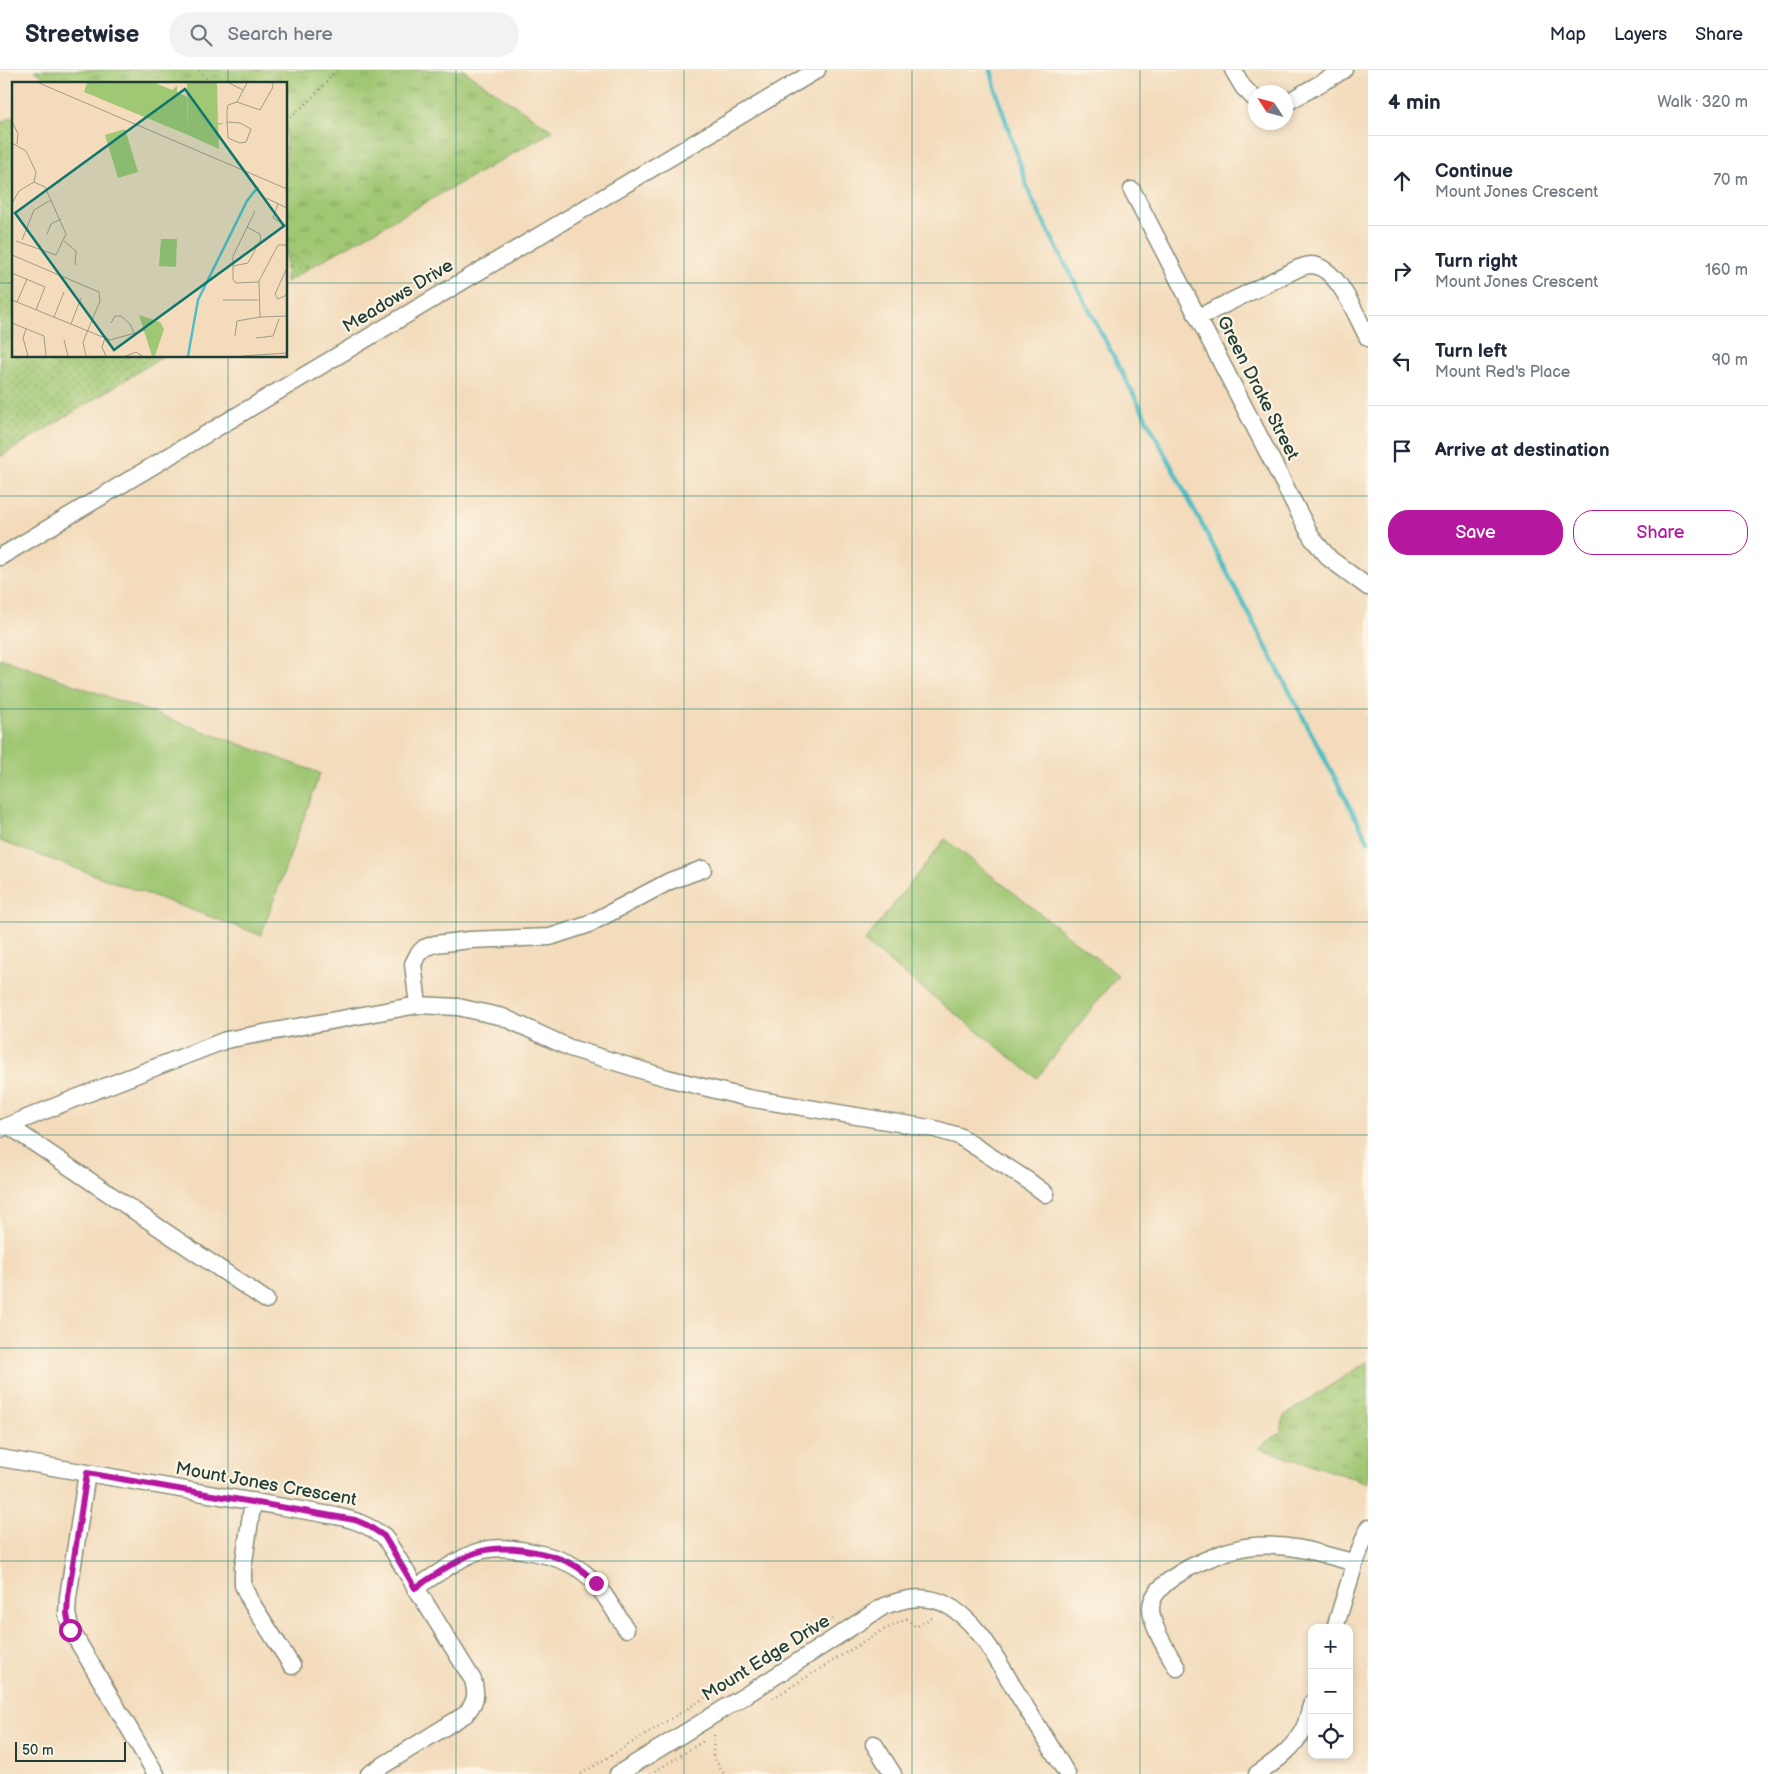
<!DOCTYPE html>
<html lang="en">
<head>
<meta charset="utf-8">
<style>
  body { margin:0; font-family:"Balsamiq Sans",sans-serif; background:#f2f2f3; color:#1f2937 }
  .controls { position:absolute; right:15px; bottom:15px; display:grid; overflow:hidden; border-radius:10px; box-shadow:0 2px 8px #0003 }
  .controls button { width:45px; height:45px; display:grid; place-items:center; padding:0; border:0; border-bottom:1px solid #e0e1e3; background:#fff; color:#1f2937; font:25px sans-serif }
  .compass { position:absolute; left:1248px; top:15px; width:45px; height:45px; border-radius:50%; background:#fff; box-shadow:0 2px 8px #0003; rotate:306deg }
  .scale { position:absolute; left:15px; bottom:12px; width:111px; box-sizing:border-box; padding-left:5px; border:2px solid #1f3d34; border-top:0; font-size:14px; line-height:18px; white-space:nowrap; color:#1f3d34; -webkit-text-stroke:4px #fcf5e5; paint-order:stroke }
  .stop { position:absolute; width:15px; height:15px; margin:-11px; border:4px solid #b5179e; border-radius:50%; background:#fff }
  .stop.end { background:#b5179e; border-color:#fff; box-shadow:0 1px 5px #0008 }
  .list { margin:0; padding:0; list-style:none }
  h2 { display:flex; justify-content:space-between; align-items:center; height:65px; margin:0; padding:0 20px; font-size:21px }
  h2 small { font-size:16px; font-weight:400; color:#747a83 }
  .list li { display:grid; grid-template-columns:32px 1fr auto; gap:15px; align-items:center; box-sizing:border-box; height:90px; padding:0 20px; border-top:1px solid #e0e1e3 }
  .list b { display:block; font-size:19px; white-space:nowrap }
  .list p { margin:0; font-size:16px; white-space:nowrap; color:#747a83 }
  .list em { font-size:16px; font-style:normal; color:#747a83 }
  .actions { display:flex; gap:10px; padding:15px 20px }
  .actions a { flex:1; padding:11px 0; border:1px solid #b5179e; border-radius:20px; text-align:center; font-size:18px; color:#b5179e }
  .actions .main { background:#b5179e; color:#fff }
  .icon { flex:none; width:28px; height:28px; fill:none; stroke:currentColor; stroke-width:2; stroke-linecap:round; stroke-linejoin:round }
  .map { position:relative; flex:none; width:1368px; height:1704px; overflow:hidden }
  header { display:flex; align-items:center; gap:30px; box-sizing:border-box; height:70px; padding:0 25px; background:#fff; border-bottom:1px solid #e0e1e3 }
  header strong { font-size:24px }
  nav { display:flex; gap:28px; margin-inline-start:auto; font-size:18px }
  .search { width:350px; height:45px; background:#f2f2f3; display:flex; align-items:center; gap:12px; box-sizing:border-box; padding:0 18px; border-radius:28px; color:#747a83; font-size:19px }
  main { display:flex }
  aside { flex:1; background:#fff }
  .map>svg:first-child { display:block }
</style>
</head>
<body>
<header>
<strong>Streetwise</strong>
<div class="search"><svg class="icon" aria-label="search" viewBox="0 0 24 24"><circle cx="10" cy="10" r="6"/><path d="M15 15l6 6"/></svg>Search here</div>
<nav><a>Map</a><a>Layers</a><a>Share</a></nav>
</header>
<main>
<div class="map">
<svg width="1368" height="1704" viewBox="0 0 1368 1704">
  <defs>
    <pattern id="grass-dots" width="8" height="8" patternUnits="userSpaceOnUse" patternTransform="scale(1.25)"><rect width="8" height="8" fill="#a0c773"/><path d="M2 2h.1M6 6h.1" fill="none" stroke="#82a35f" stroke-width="1.8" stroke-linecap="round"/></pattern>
    <pattern id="park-tufts" width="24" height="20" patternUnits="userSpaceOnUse" patternTransform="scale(1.25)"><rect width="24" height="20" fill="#a0c773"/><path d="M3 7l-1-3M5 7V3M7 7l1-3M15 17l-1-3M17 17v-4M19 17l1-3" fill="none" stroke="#82a35f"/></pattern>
  </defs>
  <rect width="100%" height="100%" fill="#fcf5e5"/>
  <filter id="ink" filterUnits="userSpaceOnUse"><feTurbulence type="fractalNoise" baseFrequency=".02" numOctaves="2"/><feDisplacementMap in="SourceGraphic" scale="10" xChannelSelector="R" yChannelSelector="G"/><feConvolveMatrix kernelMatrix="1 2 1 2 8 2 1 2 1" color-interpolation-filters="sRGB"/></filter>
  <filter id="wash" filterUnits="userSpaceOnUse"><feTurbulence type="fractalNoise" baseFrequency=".0096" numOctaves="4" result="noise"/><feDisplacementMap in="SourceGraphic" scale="20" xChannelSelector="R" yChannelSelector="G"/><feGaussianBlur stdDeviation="1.12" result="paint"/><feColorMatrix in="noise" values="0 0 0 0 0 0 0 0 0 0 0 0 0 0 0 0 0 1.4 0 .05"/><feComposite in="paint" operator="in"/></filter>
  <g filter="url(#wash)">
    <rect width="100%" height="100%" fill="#f3dbbb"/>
    <!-- grass -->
    <path fill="url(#grass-dots)" stroke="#608254" d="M 14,46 L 14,286 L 164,286 L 0,387 L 0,53 Z
      M 286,181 L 309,198 L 286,212 Z"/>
    <!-- park -->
    <path fill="url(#park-tufts)" stroke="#608254" d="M 34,0 L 463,0 L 553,61 L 309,198 L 286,181 L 286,14 L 54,14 Z
      M 1368,1291 L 1368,1413 L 1258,1378 L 1281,1362 L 1284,1346 Z"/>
    <!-- pitch -->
    <path fill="#a0c773" stroke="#608254" d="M 0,588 L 320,703 L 261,865 L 0,771 Z
      M 945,769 L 1118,905 L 1037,1008 L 864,872 Z"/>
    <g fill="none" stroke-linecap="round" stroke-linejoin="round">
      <!-- stream -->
      <path stroke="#4fbec5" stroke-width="4.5" d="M 991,0 L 996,21 L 1030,125 L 1062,188 L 1368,771"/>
    </g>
  </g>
  <g filter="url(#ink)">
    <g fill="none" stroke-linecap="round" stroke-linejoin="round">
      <!-- minor casing -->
      <g stroke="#898c78" stroke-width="19">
        <path id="minor" d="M 1233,0 L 1243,17 L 1256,30
          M 1286,33 L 1344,0
          M 1132,120 L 1312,468 L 1330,489 L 1368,517
          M 1199,247 L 1299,198 C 1302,197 1307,195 1311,195 C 1338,196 1357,248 1368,268
          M 0,487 L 817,0
          M 418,935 L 413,894 L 418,884 L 424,878 L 435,874 L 470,870 L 550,867 L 587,855 L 670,811 L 703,799
          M 9,1056 L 266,1230
          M 0,1059 L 76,1028 L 226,970 L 418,935 L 458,937 L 503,947 L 570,978 L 667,1008 L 748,1028 L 935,1059 L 959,1066 L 1027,1110 L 1046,1124
          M 0,1388 L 336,1446 C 356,1450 367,1455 384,1466 L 473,1610 C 477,1626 476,1631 466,1644 L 369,1704
          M 87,1403 L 68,1527 L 67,1544 L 71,1560 L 156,1704
          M 253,1431 L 243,1498 L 243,1515 L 249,1529 L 292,1596
          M 415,1518 C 433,1507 456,1490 474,1483 C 492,1476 509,1478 527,1481 C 588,1492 595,1510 626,1559
          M 1335,1558 L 1355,1493 L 1368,1458
          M 1177,1598 C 1168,1582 1151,1556 1151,1538 C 1151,1508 1221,1481 1246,1477 C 1255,1476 1267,1475 1276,1476 C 1303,1477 1329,1486 1355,1493
          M 874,1674 L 893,1704
          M 618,1704 L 754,1620 L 884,1536 C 904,1529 922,1524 943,1533 C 979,1550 997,1591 1017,1623 C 1034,1650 1051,1677 1067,1704
          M 1257,1704 C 1275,1692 1296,1677 1305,1656 C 1308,1649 1309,1640 1312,1633"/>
      </g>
      <!-- path -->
      <path stroke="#898c78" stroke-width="2.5" stroke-dasharray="1 4" stroke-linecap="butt" d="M 199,0 L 212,14
        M 286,50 C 306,36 321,19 336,0
        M 773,1628 L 881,1561 L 907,1549 L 916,1557 L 935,1546
        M 714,1665 L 713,1686 L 724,1704
        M 581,1704 L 833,1549
        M 651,1704 L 705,1670"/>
      <!-- minor -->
      <use href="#minor" stroke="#fff" stroke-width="16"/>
    </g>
  </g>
  <g fill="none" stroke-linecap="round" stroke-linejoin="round" filter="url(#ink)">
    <!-- route -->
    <path stroke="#b5179e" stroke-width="6" d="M 70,1560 L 67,1544 L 68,1527 L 87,1403 L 355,1450 L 367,1455 L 384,1466 L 415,1518 C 432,1507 457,1489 475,1483 C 501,1473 547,1481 572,1494 C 582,1499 589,1506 596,1513"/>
  </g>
  <!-- grid -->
  <path fill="none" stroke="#0f766e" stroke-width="1" stroke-opacity="0.55" d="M 228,0 L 228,14M 456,0 L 456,1704M 684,0 L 684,1704M 912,0 L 912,1704M 1140,0 L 1140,1704M 0,213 L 14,213M 286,213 L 1368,213M 228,286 L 228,1704M 0,426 L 1368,426M 0,639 L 1368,639M 0,852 L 1368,852M 0,1065 L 1368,1065M 0,1278 L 1368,1278M 0,1491 L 1368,1491"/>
  <g text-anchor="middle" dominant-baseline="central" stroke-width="4.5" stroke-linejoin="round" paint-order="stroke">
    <!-- street labels -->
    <g font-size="18" fill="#1f3d34" stroke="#fcf5e5">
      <text transform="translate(398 226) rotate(-31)">Meadows Drive</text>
      <text transform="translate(1258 318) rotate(63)">Green Drake Street</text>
      <text transform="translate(266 1414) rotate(10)">Mount Jones Crescent</text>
      <text transform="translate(766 1588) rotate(-32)">Mount Edge Drive</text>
    </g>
  </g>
  <!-- overview -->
  <g transform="translate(12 12)">
    <rect width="275" height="275" fill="#f3dbbb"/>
    <path d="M 75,1 L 143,1 L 160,8 L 165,4 L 165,10 L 175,15 L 176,53 L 72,10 Z" fill="#a0c773"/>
    <path d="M 175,1 L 205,1 L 206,41 L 213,41 L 206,43 L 207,67 L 176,53 ZM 127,233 L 148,240 L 152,247 L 143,274 L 140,274 Z" fill="#a0c773"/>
    <path d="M 113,47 L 126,90 L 106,96 L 93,53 ZM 149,157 L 165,157 L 164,185 L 147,184 Z" fill="#a0c773"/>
    <path fill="none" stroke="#4fbec5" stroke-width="2.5" d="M 176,274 L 186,218 L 235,119 L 246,105"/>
    <path fill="none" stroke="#9e9c85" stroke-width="1" d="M 27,1 L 275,107M 217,1 L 231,8M 225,20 L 235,1M 0,39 L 6,52 L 5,62M 215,40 L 228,41 L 239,47 L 234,60 L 228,61 L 216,56 L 216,54 L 215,40 L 215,28 L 216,23 L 225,20 L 248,28 L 261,5 L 260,1M 0,61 L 14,69 L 24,90 L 22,100 L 7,109 L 0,121M 254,116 L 275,126M 266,122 L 261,136 L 275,144M 243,129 L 221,174 L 221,197 L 224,201 L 247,200M 35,152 L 39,142 L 49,137M 10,158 L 22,128 L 39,118M 4,159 L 44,173 L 54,152 L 33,105 L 22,100M 52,159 L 64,169 L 63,183M 0,173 L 87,210 L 88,219 L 71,260 L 74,274M 221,184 L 236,181 L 249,157 L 248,152 L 235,145M 275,186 L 263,212 L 266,217 L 275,213M 0,191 L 33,205 L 24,228M 0,218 L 98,258 L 134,248M 211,218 L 246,218M 5,220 L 15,197M 42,235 L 52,210M 248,235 L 247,199 L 266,163 L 275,163M 248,235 L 275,234M 0,241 L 32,254 L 34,274M 99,241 L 103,234 L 109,234 L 118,242 L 122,251M 59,242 L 69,216M 14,247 L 11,256 L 16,274M 223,254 L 225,239 L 248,235M 93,256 L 90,265 L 94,274M 244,256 L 261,254 L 267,237M 52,258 L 56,274M 114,274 L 124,270 L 130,274M 230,274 L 275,271"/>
    <path fill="#0f766e" fill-opacity="0.15" stroke="#0f766e" stroke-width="2.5" d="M 173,7 L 272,144 L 102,268 L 3,131 Z"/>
    <rect width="275" height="275" fill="none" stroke="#1f3d34" stroke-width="2.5"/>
  </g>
</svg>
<div class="controls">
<button>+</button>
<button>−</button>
<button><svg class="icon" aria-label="locate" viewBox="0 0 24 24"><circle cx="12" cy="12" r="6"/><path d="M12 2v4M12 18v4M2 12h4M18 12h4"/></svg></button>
</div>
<svg class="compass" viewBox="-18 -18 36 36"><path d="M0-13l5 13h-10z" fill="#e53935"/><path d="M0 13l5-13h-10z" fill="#747a83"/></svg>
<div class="scale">50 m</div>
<div class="stop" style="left:70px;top:1560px"></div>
<div class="stop end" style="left:596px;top:1513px"></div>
</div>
<aside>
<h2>4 min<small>Walk · 320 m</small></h2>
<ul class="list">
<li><svg class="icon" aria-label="ahead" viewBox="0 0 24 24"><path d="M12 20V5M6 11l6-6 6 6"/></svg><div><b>Continue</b><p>Mount Jones Crescent</p></div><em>70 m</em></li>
<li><svg class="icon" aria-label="right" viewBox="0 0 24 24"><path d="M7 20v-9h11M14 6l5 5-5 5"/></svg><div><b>Turn right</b><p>Mount Jones Crescent</p></div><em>160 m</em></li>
<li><svg class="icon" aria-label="left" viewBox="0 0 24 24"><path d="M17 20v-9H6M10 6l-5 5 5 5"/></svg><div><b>Turn left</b><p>Mount Red's Place</p></div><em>90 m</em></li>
<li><svg class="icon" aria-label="arrive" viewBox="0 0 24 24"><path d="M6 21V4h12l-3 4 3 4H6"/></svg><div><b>Arrive at destination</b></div></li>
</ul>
<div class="actions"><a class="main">Save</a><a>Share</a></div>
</aside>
</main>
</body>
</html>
